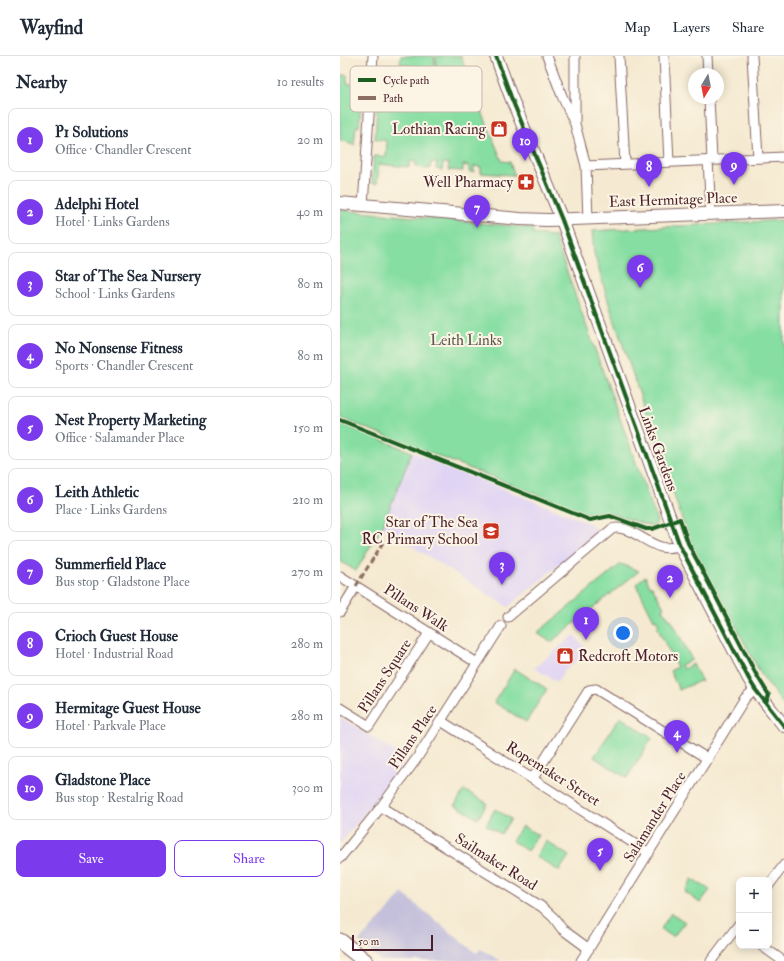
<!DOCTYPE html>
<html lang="en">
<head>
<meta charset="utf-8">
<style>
  body { margin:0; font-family:"IM FELL Double Pica",serif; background:#f2f2f3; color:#1f2937 }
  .controls { position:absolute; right:12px; bottom:12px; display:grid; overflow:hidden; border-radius:8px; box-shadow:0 2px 10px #0003 }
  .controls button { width:36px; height:36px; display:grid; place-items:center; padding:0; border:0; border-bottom:1px solid #e0e1e3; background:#fff; color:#1f2937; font:20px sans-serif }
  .compass { position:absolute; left:348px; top:12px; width:36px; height:36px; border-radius:50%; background:#fff; box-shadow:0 2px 10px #0003; rotate:190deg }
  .scale { position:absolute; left:12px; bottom:10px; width:81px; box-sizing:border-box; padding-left:4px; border:2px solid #4a1f2b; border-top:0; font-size:11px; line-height:14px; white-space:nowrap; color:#4a1f2b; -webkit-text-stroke:3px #fcf5e5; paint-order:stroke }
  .you { position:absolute; left:283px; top:577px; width:14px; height:14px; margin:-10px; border:3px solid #fff; border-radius:50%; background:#1a73e8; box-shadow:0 0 0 6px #1a73e833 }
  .badge { display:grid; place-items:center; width:26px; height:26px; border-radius:50%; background:#7c3aed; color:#fff; font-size:13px; font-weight:700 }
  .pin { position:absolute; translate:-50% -33px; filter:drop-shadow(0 1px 2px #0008) }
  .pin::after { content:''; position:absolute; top:21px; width:14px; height:12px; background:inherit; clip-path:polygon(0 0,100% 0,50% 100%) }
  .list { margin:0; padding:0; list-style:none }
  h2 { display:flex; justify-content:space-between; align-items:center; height:52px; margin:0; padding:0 16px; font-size:17px }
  h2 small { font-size:13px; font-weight:400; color:#747a83 }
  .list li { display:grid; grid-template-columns:26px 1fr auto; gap:12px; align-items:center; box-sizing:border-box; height:64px; margin:0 8px 8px; padding:0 8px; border:1px solid #e0e1e3; border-radius:8px }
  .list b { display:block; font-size:15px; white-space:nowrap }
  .list p { margin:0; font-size:13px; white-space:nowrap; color:#747a83 }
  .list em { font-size:13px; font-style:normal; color:#747a83 }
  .actions { display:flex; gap:8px; padding:12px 16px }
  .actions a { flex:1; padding:9px 0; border:1px solid #7c3aed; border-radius:8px; text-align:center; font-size:14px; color:#7c3aed }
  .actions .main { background:#7c3aed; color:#fff }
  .map { position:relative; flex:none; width:444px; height:905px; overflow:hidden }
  header { display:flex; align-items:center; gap:24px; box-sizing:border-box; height:56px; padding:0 20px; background:#fff; border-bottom:1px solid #e0e1e3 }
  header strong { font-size:19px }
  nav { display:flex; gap:22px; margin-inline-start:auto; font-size:14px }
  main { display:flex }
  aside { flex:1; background:#fff }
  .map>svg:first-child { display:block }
</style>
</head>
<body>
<header>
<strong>Wayfind</strong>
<nav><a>Map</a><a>Layers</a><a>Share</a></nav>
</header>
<main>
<aside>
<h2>Nearby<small>10 results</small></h2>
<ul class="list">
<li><span class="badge">1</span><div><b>P1 Solutions</b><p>Office · Chandler Crescent</p></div><em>20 m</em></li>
<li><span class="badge">2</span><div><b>Adelphi Hotel</b><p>Hotel · Links Gardens</p></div><em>40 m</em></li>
<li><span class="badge">3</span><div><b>Star of The Sea Nursery</b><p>School · Links Gardens</p></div><em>80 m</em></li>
<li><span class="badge">4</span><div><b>No Nonsense Fitness</b><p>Sports · Chandler Crescent</p></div><em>80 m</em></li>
<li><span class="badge">5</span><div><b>Nest Property Marketing</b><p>Office · Salamander Place</p></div><em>150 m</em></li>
<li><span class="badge">6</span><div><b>Leith Athletic</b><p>Place · Links Gardens</p></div><em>210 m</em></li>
<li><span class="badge">7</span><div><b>Summerfield Place</b><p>Bus stop · Gladstone Place</p></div><em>270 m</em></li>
<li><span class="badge">8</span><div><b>Crioch Guest House</b><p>Hotel · Industrial Road</p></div><em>280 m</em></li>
<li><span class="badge">9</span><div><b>Hermitage Guest House</b><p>Hotel · Parkvale Place</p></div><em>280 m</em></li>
<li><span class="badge">10</span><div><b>Gladstone Place</b><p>Bus stop · Restalrig Road</p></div><em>300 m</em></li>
</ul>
<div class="actions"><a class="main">Save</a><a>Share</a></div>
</aside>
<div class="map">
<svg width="444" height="905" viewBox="0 0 444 905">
  <rect width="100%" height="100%" fill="#fcf5e5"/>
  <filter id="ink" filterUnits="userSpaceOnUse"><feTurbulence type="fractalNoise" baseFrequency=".025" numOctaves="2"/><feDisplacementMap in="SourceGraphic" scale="8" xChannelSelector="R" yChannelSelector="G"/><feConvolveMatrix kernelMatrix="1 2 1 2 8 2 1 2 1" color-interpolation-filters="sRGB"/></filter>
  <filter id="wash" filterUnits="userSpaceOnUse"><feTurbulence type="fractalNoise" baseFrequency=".012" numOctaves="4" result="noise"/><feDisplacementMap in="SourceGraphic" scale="16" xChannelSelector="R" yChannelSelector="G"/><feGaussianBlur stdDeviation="0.9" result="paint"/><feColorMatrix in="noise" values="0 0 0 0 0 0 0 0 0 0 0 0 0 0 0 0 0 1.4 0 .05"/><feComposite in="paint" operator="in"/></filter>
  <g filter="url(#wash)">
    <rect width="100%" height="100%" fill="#f5ead1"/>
    <!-- built -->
    <path fill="#e0d4f4" d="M 72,396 L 253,469 L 255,479 L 168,551 L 42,471 Z
      M 234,579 L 249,596 L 225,614 L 217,626 L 194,612 Z
      M 0,661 L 67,703 L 0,788 Z"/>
    <!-- industrial -->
    <path fill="#c4c0db" d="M 62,837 L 136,897 L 141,893 L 161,905 L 41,905 L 19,885 L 46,857 Z"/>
    <!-- green -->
    <path fill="#86dea2" stroke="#687e66" d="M 61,0 L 94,0 L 95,10 L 96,10 L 96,0 L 121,0 L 129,24 L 162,105 L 170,106 L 174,119 L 141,117 L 141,111 L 134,110 L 134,116 L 129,116 L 129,110 L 123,109 L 123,115 L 108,114 L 109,108 L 103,107 L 102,114 L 96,113 L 97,107 L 91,106 L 90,113 L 76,111 L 76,106 L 70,105 L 69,111 L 39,108 L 37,128 L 32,127 L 34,100 L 46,101 L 47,85 L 35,83 L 39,17 L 69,18 L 70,9 L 60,8 Z
      M 0,19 L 7,19 L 7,28 L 23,28 L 19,71 L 16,70 L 14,89 L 9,88 L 9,86 L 0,85 Z
      M 0,154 L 193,172 L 193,178 L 214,180 L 317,465 L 316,468 L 313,470 L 303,468 L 274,458 L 262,456 L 251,459 L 239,455 L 0,362 Z
      M 444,164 L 444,650 L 421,618 L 353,491 L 342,463 L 270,251 L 254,197 L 252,175 Z
      M 0,367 L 72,396 L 42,471 L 16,515 L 0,505 Z
      M 281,508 L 299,515 L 211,586 L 197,577 Z
      M 305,520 L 310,530 L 312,530 L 324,552 L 322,553 L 325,558 L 326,558 L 330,564 L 331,563 L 352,604 L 341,609 L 343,613 L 353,608 L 362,626 L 360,625 L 339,634 L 330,615 L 337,611 L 317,571 L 319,570 L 316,563 L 314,564 L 296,528 Z
      M 175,613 L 207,633 L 186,666 L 154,646 Z
      M 280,661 L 312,682 L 287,722 L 254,701 Z
      M 124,734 L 147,747 L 138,763 L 115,749 Z
      M 155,753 L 171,763 L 161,778 L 146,769 Z
      M 182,770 L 198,779 L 187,795 L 172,785 Z
      M 206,785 L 229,800 L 219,815 L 196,800 Z
      M 352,823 L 370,834 L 360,847 L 345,836 Z
      M 331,857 L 345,866 L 333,881 L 321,873 Z"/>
  </g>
  <g filter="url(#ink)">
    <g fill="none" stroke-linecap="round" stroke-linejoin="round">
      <!-- minor casing -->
      <g stroke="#866665" stroke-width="11">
        <path id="minor" d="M 207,0 L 222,40 L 235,68 L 246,110 L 248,163
          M 235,0 L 235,65
          M 279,0 L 285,108
          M 324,0 L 329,106
          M 367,0 L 368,18
          M 412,0 L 418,102
          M 369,42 L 372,104
          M 368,104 L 371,159
          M 246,110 L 444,101
          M 23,149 L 33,0
          M 0,520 L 137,607
          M 0,556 L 16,530
          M 168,561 L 272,473 C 286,467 307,488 321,491 C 328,493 334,491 340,490
          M 0,652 L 29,670 L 89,577
          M 101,665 L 309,797
          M 193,722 L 249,634 L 256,633 L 368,703
          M 41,751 L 202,851 L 214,862 L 222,873 L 249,893
          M 0,802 L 41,751 L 77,702 L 161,570
          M 429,829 L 444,809
          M 422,890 L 443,905
          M 241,905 L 405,642 L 415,633
          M 371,905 L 399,868"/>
      </g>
      <!-- tertiary casing -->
      <g stroke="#866665" stroke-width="14">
        <path id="tertiary" d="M 156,0 L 171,41 L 222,164 L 340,490 L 409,623 L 415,633 L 444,670
          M 0,147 L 180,163 L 207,164 L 444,155"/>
      </g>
      <!-- primary casing -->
      <g stroke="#866665" stroke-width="17">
        <path id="primary" d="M 0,885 L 25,905"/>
      </g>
      <!-- minor -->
      <use href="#minor" stroke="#fff" stroke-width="9"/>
      <!-- tertiary -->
      <use href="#tertiary" stroke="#fff" stroke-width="12"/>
      <!-- primary -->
      <use href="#primary" stroke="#fff" stroke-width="15"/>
      <!-- quiet -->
      <path stroke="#8d6e63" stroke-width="3" stroke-dasharray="6 3" stroke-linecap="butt" d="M 16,530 L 44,485"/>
      <!-- cycleway casing -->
      <g stroke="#fcf5e5" stroke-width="6">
        <path id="cycleway" d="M 156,0 L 171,41 L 222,164 L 340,490 L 409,623 L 415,633 L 444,670
          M 0,364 L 250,464 L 270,460 L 306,473 L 312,473 L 340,463 L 348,487 L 416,618 L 429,639 L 426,647"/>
      </g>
      <!-- cycleway -->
      <use href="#cycleway" stroke="#1b5e20" stroke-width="4"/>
    </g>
  </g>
  <!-- icons -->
  <defs>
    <g id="shop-square" transform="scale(0.9)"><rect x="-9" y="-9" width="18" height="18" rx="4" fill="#c8321e" stroke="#fcf5e5"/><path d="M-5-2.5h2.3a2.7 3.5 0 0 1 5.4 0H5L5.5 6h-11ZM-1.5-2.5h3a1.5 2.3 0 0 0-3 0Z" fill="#fff"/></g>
    <g id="pharmacy-square" transform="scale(0.9)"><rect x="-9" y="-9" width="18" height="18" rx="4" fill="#c8321e" stroke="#fcf5e5"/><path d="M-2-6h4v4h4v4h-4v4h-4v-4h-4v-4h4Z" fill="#fff"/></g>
    <g id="school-square" transform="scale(0.9)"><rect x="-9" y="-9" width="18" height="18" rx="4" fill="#c8321e" stroke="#fcf5e5"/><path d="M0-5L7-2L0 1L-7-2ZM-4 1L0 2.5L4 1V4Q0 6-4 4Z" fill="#fff"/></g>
  </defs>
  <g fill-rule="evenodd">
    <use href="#shop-square" x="159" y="73"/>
    <use href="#pharmacy-square" x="186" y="126"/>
    <use href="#school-square" x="151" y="475"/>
    <use href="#shop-square" x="225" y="600"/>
  </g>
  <g text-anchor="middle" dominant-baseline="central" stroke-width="4" stroke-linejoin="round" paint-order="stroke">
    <!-- poi labels -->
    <g font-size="15" fill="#4a1f2b" stroke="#fcf5e5" text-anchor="end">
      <text x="146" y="73">Lothian Racing</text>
      <text x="173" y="126">Well Pharmacy</text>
      <text x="138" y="466">Star of The Sea<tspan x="138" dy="17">RC Primary School</tspan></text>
      <text x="238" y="600" text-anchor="start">Redcroft Motors</text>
    </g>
    <!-- street labels -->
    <g font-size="15" fill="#4a1f2b" stroke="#fcf5e5">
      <text transform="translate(333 144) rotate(-2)">East Hermitage Place</text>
      <text transform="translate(318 393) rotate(70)">Links Gardens</text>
      <text transform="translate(76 552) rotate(33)">Pillans Walk</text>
      <text transform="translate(45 620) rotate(-57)">Pillans Square</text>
      <text transform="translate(73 681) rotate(-56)">Pillans Place</text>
      <text transform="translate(213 718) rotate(32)">Ropemaker Street</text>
      <text transform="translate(315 761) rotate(-58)">Salamander Place</text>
      <text transform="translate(156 806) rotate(32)">Sailmaker Road</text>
    </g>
    <!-- park labels -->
    <g font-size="15" fill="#5c584f" stroke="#fcf5e5">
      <text x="126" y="284">Leith Links</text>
    </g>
  </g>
  <!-- legend -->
  <rect x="10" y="10" width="132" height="46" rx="6" fill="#fcf5e5" stroke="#c7b5ad" stroke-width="1"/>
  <rect x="18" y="22" width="18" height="4" fill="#1b5e20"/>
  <rect x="18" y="40" width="18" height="4" fill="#8d6e63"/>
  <g font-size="11" fill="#4a1f2b">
    <text x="43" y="28">Cycle path</text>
    <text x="43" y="46">Path</text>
  </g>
</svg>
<div class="controls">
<button>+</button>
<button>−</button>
</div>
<svg class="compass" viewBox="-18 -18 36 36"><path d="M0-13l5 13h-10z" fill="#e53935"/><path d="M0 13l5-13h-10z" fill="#747a83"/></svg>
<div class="scale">50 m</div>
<div class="you"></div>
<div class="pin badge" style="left:246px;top:584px">1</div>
<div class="pin badge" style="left:330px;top:542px">2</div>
<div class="pin badge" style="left:162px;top:529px">3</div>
<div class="pin badge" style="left:337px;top:697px">4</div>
<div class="pin badge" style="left:260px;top:815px">5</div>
<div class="pin badge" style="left:300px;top:232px">6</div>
<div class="pin badge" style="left:137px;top:172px">7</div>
<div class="pin badge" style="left:309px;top:131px">8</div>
<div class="pin badge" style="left:394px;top:129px">9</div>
<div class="pin badge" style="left:185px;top:105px">10</div>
</div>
</main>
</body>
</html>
